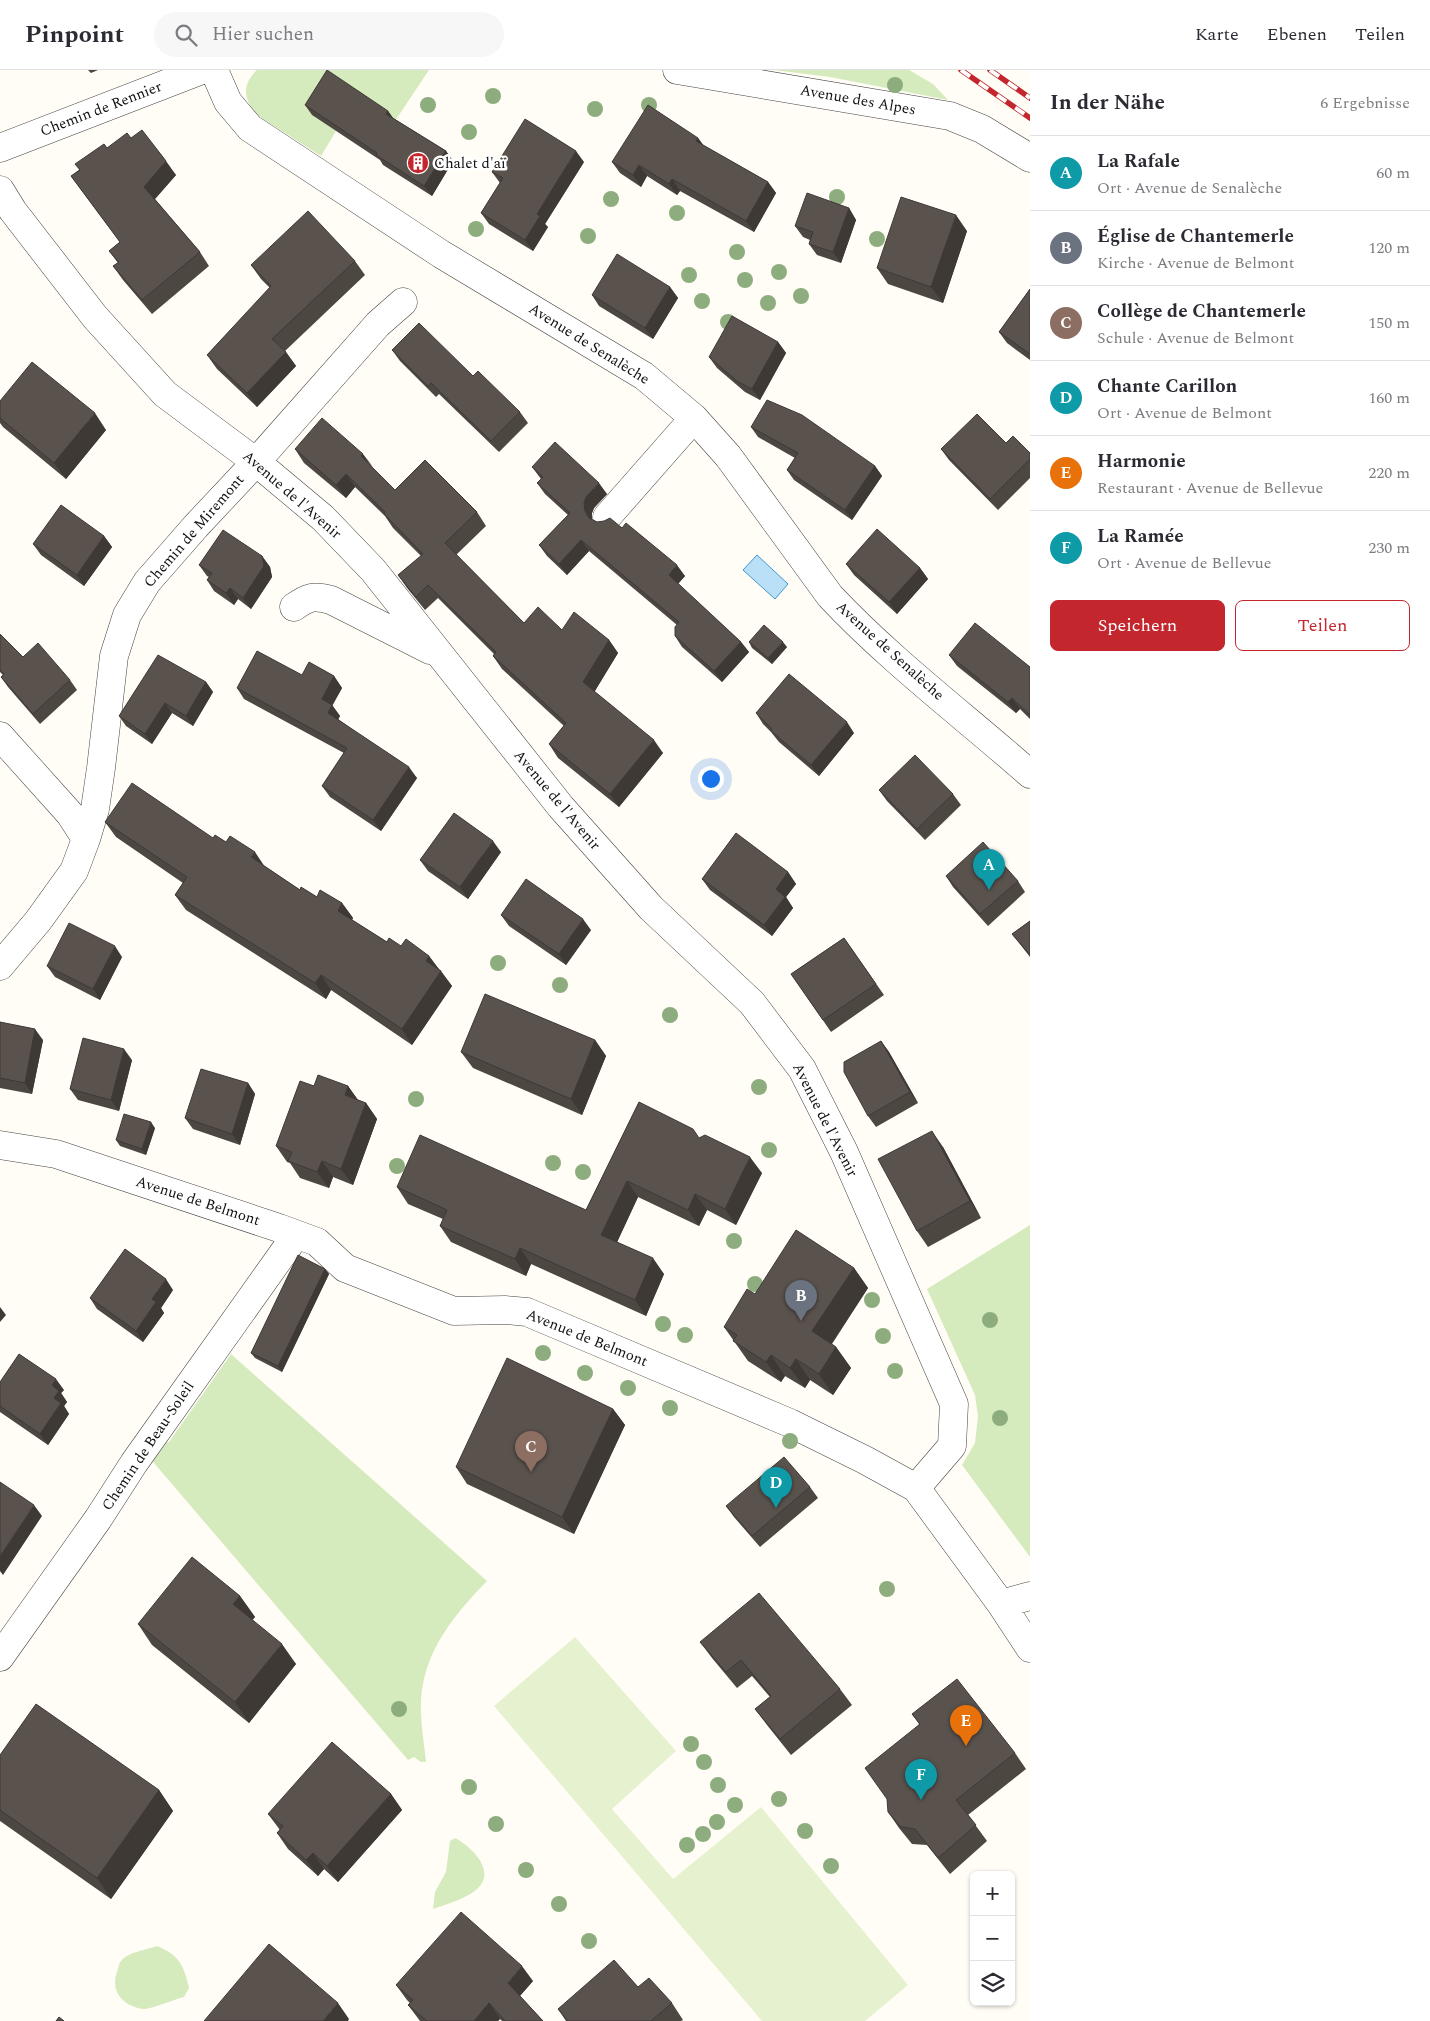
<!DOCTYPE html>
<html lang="de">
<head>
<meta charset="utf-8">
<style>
  body { margin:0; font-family:Spectral,serif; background:#f7f7f7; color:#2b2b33 }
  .controls { position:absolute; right:15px; bottom:15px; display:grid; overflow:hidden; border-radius:8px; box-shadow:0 1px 4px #0004 }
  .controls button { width:45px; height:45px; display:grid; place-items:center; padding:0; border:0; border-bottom:1px solid #e1e1e2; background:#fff; color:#2b2b33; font:25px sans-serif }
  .you { position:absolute; left:710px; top:708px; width:18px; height:18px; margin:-12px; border:4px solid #fff; border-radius:50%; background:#1a73e8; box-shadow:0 0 0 8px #1a73e833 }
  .badge { display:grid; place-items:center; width:32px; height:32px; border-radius:50%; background:#c4262e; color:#fff; font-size:16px; font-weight:700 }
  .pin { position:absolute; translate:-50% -41px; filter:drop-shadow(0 1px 2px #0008) }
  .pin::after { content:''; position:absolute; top:26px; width:18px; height:15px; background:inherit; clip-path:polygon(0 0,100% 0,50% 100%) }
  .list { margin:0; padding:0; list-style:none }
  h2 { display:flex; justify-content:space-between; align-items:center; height:65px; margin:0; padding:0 20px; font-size:21px }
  h2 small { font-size:16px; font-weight:400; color:#7c7c81 }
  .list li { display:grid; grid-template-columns:32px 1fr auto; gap:15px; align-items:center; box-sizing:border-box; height:75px; padding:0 20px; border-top:1px solid #e1e1e2 }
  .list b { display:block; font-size:19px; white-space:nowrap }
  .list p { margin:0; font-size:16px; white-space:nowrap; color:#7c7c81 }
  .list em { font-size:16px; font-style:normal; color:#7c7c81 }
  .actions { display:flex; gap:10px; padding:15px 20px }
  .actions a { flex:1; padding:11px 0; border:1px solid #c4262e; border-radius:8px; text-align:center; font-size:18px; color:#c4262e }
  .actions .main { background:#c4262e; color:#fff }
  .icon { flex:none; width:28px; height:28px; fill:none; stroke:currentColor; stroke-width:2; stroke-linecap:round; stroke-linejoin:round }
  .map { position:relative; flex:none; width:1030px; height:1951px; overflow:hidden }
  header { display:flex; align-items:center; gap:30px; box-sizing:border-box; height:70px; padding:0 25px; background:#fff; border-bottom:1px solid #e1e1e2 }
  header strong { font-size:24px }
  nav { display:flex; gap:28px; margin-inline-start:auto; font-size:18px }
  .search { width:350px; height:45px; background:#f7f7f7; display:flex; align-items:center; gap:12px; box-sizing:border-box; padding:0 18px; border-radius:28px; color:#7c7c81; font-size:19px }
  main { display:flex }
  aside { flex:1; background:#fff }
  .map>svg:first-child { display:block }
</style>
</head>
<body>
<header>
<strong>Pinpoint</strong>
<div class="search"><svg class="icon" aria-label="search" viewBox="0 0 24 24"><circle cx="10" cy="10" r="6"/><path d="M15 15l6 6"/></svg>Hier suchen</div>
<nav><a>Karte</a><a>Ebenen</a><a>Teilen</a></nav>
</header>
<main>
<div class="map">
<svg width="1030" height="1951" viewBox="0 0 1030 1951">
  <rect width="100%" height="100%" fill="#fffdf5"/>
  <!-- green -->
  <path fill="#d5ebbd" d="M 257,0 L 429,0 L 395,51 L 312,45 L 336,61 L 321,86 L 260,47 C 244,32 240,16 257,0 Z
    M 774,0 L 909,0 L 933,14 L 948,30 L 830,7 Z
    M 1030,1155 L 1030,1487 L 962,1395 L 975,1373 L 978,1346 L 975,1325 L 927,1219 Z
    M 231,1284 L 487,1511 C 454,1545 424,1581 421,1630 C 420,1650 424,1672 426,1692 L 421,1692 L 414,1687 L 408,1690 L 148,1386 L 155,1373 L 169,1372 Z
    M 455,1768 C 472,1777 498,1802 476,1820 C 465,1829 447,1834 433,1839 L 435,1822 L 446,1802 L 450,1771 Z
    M 157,1876 C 179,1885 184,1895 189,1918 L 184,1927 C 175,1929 149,1940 143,1939 C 123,1936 110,1922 117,1902 C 118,1899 119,1893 121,1891 C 128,1882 146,1880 157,1876 Z"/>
  <!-- pitch -->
  <path fill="#e6f2cf" d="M 575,1567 L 676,1681 L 612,1739 L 673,1809 L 761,1737 L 908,1915 L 865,1951 L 762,1951 L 494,1636 Z"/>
  <!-- water -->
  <path fill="#b9e0f7" stroke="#3f96cf" d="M 757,485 L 788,514 L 775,529 L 743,500 Z"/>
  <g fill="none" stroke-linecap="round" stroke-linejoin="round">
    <!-- minor casing -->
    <g stroke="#444" stroke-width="29">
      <path id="minor" d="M 214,0 L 228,32 L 250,58 L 441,184 L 644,306 L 694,348 L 728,386 L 830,526 C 891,591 963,645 1030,704
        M 677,0 L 950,46 L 982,59 L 1030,88
        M 0,78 L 202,0
        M 0,120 L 13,141 L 95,247 L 165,324 L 256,392 L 323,448 L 373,500 L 561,737 L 651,838 L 752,933 L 802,999 L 844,1082 L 954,1334 L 952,1376 L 916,1418
        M 607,447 L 694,348
        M 294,537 C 308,527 314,525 331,530 L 430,580
        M 0,666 L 70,744 L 86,769
        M 0,896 L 38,851 L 74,801 L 86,769 L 95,739 L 101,698 L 114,586 L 127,545 L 147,512 L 196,456 L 256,392 L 378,254 L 403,232
        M 0,1075 L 56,1084 L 279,1158 L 317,1172 L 345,1198 L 454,1241 L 505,1240 L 527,1242 L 790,1353 L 865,1390 L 916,1418 L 1001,1534 L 1030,1578
        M 1001,1534 L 1030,1526
        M 0,1587 L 98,1449 L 134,1393 L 296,1165"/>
    </g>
    <!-- minor -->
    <use href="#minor" stroke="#fff" stroke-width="28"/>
    <!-- rail casing -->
    <g stroke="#c4262e" stroke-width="5.5">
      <path id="rail" d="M 961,0 L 1030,48
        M 990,0 L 1030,28"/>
    </g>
    <!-- rail -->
    <use href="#rail" stroke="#fff" stroke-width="4" stroke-dasharray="11" stroke-linecap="butt"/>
  </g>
  <!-- trees -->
  <g fill="#8dad7f">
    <circle cx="895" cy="15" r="8"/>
    <circle cx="493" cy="26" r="8"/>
    <circle cx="428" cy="35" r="8"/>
    <circle cx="649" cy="35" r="8"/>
    <circle cx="595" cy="39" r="8"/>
    <circle cx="469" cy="62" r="8"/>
    <circle cx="837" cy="127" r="8"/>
    <circle cx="611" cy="129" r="8"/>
    <circle cx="677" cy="143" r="8"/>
    <circle cx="476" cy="159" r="8"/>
    <circle cx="588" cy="166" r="8"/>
    <circle cx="877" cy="169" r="8"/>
    <circle cx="737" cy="182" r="8"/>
    <circle cx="779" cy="202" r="8"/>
    <circle cx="689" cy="205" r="8"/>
    <circle cx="745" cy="210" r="8"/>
    <circle cx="801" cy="226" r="8"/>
    <circle cx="702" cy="231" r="8"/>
    <circle cx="768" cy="233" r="8"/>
    <circle cx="728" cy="252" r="8"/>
    <circle cx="498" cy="893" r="8"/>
    <circle cx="560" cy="915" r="8"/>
    <circle cx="670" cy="945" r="8"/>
    <circle cx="759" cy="1017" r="8"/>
    <circle cx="416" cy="1029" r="8"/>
    <circle cx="769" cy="1080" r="8"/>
    <circle cx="553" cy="1093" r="8"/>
    <circle cx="397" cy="1096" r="8"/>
    <circle cx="583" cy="1102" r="8"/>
    <circle cx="734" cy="1171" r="8"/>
    <circle cx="755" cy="1214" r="8"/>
    <circle cx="872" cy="1230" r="8"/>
    <circle cx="990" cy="1250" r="8"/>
    <circle cx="663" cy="1254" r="8"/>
    <circle cx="685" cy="1265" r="8"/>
    <circle cx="883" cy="1266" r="8"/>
    <circle cx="543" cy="1283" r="8"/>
    <circle cx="895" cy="1301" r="8"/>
    <circle cx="585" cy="1303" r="8"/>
    <circle cx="628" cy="1318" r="8"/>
    <circle cx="670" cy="1338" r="8"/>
    <circle cx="1000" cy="1348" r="8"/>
    <circle cx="790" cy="1371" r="8"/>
    <circle cx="887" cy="1519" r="8"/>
    <circle cx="399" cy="1639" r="8"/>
    <circle cx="691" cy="1674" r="8"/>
    <circle cx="704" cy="1692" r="8"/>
    <circle cx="718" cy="1715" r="8"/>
    <circle cx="469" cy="1717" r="8"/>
    <circle cx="779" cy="1729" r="8"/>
    <circle cx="735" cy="1735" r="8"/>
    <circle cx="717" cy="1752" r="8"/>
    <circle cx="496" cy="1754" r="8"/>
    <circle cx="805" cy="1761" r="8"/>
    <circle cx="703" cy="1764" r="8"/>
    <circle cx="687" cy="1775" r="8"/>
    <circle cx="831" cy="1796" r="8"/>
    <circle cx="526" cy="1800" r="8"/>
    <circle cx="559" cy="1834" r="8"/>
    <circle cx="589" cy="1871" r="8"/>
  </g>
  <!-- wall -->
  <path fill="#4d4742" d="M 88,0 L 98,0 L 91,3 Z
    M 305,35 L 388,41 L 393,48 L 446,81 L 453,91 L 432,126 L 383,95 L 380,90 L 312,45 Z
    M 131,68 L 176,105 L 155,129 L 200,182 L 209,196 L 152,244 L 123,210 L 113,196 L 118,193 L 109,181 L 120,172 L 71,106 L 107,78 Z
    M 698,68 L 704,76 L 768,112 L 776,123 L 754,162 L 680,121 L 677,125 L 647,106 L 641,117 L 620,103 L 612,92 Z
    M 584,92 L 545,154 L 548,157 L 533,181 L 489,154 L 481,143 L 500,113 L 492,102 Z
    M 849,138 L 856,150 L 841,193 L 817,185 L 809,174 L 810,170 L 803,167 L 795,156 Z
    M 967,161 L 943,233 L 888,214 L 877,198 Z
    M 355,191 L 365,205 L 285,281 L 296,296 L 257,337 L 217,299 L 207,285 L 270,218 L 261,209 L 251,195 Z
    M 670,217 L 678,228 L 653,269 L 599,236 L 592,225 Z
    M 1030,219 L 1030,290 L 1007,273 L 999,262 Z
    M 778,272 L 786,283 L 760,330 L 745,322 L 717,298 L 709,287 Z
    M 392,280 L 473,306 L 520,342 L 528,353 L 499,382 L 439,324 L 436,327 L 400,291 Z
    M 0,331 L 106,360 L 66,409 L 3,357 L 0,353 Z
    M 751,357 L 875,396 L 882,406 L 852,450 L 794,410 L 787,400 L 795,388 L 758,367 Z
    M 1006,373 L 1030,383 L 1030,408 L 998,440 L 949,390 L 941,379 Z
    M 295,379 L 372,397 L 395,420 L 477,442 L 486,456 L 456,485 L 524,553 L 562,560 L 609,570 L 618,583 L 594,622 L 663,683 L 619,737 L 558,688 L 549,674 L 564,656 L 502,599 L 493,586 L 494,584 L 438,528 L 425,540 L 407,518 L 398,505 L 421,486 L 393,458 L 385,446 L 355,417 L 346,428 L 304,393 Z
    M 532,397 L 607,424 L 594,438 L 592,443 L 592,449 L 597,452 L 622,458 L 685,506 L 678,514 L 741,572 L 749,582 L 722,612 L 682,577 L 675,566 L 677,555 L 589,481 L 567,505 L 547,486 L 539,475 L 568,445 L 545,424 L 537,413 L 541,409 Z
    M 104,466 L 112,477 L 84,516 L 41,485 L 33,474 Z
    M 262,486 L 270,497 L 272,507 L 251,539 L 238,529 L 234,535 L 214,521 L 207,510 L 209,507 L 207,506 L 199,495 Z
    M 846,494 L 920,498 L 928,509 L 897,544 L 854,505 Z
    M 0,564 L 23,587 L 70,610 L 77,620 L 40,654 L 8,617 L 1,607 L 3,605 L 0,602 Z
    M 749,572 L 787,577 L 772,594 L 752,578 Z
    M 949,585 L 1030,597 L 1030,649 L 1020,639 L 1016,643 L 957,596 Z
    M 302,605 L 334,606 L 342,618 L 332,635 L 340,646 L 338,649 L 417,708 L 381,761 L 330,727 L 322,716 L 344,683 L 244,629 L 237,618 Z
    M 206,612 L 213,622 L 193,656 L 172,643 L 152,674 L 126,656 L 119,646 Z
    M 756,643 L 854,663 L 819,706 L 779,672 L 771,662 L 763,654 Z
    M 879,720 L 953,724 L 961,735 L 925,770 L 887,731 Z
    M 105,752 L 213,768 L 264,796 L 300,820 L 317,827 L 342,833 L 353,848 L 352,850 L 387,872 L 429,886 L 452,916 L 412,975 L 331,920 L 326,929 L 186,840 L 175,825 L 183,813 L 116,767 Z
    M 501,782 L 468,829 L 428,801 L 420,790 Z
    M 788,802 L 796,814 L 786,827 L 793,838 L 772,866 L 710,820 L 702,809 Z
    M 946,806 L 1018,811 L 1025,822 L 988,856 L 953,817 Z
    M 501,845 L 591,860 L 566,895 L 509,856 Z
    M 1030,851 L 1030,887 L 1012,864 Z
    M 844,868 L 884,925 L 831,962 L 791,904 Z
    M 122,887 L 100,930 L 55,907 L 47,896 Z
    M 0,952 L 43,970 L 32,1024 L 0,1018 Z
    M 595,970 L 606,986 L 582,1045 L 473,998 L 461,982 Z
    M 881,971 L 889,982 L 918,1033 L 876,1057 L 868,1046 Z
    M 132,990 L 119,1041 L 78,1030 L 70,1019 Z
    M 248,1013 L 255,1024 L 240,1075 L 193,1059 L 185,1048 Z
    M 314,1016 L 348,1016 L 358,1030 L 366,1033 L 377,1049 L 353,1115 L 333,1107 L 329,1118 L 300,1108 L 290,1093 L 287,1092 L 276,1076 Z
    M 639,1032 L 699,1068 L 762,1103 L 736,1155 L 707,1140 L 699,1156 L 638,1127 L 617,1172 L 664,1204 L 646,1246 L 531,1194 L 526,1206 L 451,1172 L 440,1156 L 443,1149 L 408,1134 L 397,1117 L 586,1140 Z
    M 155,1058 L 146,1085 L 120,1076 L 116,1070 Z
    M 943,1077 L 981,1148 L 928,1177 L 917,1161 Z
    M 854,1198 L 868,1218 L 832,1274 L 836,1277 L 851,1298 L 833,1325 L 810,1310 L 805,1318 L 785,1306 L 781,1312 L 748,1291 L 724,1257 L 755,1224 Z
    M 325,1199 L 329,1204 L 282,1302 L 255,1288 L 251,1283 Z
    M 173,1220 L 161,1238 L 164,1243 L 143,1272 L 97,1239 L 90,1228 Z
    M 0,1312 L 64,1320 L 61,1323 L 67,1332 L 64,1336 L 69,1344 L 48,1375 L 0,1342 Z
    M 613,1339 L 625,1355 L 574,1464 L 467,1414 L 456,1397 Z
    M 810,1417 L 818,1428 L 760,1477 L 734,1447 L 726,1436 Z
    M 240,1526 L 255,1547 L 252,1550 L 296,1594 L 249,1653 L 152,1575 L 138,1554 Z
    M 700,1572 L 840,1619 L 852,1635 L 791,1685 L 767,1655 L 755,1639 L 770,1627 L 752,1606 L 737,1618 L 712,1588 Z
    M 912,1644 L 1015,1683 L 1026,1699 L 968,1745 L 987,1771 L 950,1804 L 927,1775 L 912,1774 L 899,1758 L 888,1742 L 919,1654 Z
    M 0,1685 L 159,1720 L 173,1741 L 111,1829 L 0,1751 Z
    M 391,1724 L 402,1740 L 338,1812 L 324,1799 L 318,1806 L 288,1779 L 277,1763 L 280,1760 L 268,1744 Z
    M 533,1911 L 520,1926 L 543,1951 L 502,1951 L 500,1949 L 498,1951 L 420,1951 L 408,1935 L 410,1933 L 407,1930 L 396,1915 Z
    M 638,1917 L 672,1933 L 683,1950 L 681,1951 L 566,1951 L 558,1939 Z"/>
  <!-- shaded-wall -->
  <path fill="#3f3936" d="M 388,41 L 395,51 L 386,44 Z
    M 698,68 L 706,79 L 696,71 Z
    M 446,81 L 453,91 L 432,126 L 424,116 Z
    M 576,81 L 584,92 L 545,154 L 548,157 L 533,181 L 525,170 L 537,144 Z
    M 166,91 L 176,105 L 154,130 L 144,117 Z
    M 639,95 L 647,106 L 641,117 L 633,105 Z
    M 672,109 L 680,121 L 677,125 L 669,114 Z
    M 768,112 L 776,123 L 754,162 L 746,151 Z
    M 849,138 L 856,150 L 841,193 L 833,182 Z
    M 956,145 L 967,161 L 943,233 L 931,217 Z
    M 670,217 L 678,228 L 653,269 L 645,258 Z
    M 778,272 L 786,283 L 760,330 L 752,319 Z
    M 286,282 L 296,296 L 257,337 L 247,323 Z
    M 95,343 L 106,360 L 66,409 L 54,393 Z
    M 363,384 L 373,397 L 361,386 Z
    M 875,396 L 882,406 L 852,450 L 845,440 Z
    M 346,404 L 355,417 L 346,428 L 336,415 Z
    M 599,413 L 607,424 L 594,438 L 592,443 L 592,452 L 596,458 L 585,441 L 584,433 L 586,427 Z
    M 104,466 L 112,477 L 84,516 L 77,505 Z
    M 581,470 L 589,481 L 567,505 L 559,494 Z
    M 262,486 L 270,497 L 272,507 L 251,539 L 243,528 Z
    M 677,495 L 685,506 L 676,516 L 669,505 Z
    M 920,498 L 928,509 L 897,544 L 889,532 Z
    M 230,518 L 238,529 L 234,535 L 226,523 Z
    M 609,570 L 618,583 L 592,626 L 583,612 Z
    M 741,572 L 749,582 L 722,612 L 714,601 Z
    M 783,572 L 787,577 L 772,594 L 768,588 Z
    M 334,606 L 342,618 L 330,640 L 322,629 Z
    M 206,612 L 213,622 L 193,656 L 186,646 Z
    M 1012,628 L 1020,639 L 1016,643 L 1008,632 Z
    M 165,633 L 172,643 L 152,674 L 145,664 Z
    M 332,635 L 340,646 L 336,654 L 328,643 Z
    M 847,652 L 854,663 L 819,706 L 811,695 Z
    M 654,670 L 663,683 L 619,737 L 610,724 Z
    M 409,697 L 417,708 L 381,761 L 373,750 Z
    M 493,771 L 501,782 L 468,829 L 460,817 Z
    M 255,782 L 265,797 L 251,787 Z
    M 788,802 L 796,814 L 786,827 L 793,838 L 772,866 L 764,855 L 776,819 Z
    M 342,833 L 353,848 L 348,856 L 338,841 Z
    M 583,849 L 591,860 L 566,895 L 559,884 Z
    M 115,876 L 122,887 L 100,930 L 93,919 Z
    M 429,886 L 440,901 L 426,891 Z
    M 441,901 L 452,916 L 412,975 L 402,959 Z
    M 321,905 L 331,920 L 326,929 L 315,913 Z
    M 35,959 L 43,970 L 32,1024 L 25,1013 Z
    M 595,970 L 606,986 L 582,1045 L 571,1029 Z
    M 881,971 L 889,982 L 918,1033 L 910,1022 Z
    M 124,979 L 132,990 L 119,1041 L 111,1030 Z
    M 248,1013 L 255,1024 L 240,1075 L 232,1064 Z
    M 348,1016 L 360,1033 L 345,1025 Z
    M 366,1033 L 377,1049 L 353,1115 L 341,1099 Z
    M 151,1052 L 155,1058 L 146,1085 L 142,1079 Z
    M 932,1061 L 943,1077 L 981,1148 L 970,1131 Z
    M 750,1087 L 762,1103 L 736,1155 L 725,1139 Z
    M 322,1091 L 333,1107 L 329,1118 L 317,1102 Z
    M 627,1111 L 638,1127 L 613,1181 L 601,1165 Z
    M 695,1124 L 707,1140 L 699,1156 L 688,1140 Z
    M 520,1178 L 531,1194 L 526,1206 L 515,1189 Z
    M 653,1188 L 664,1204 L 646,1246 L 635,1230 Z
    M 854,1198 L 868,1218 L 826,1282 L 812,1261 Z
    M 325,1199 L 329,1204 L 282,1302 L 278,1296 Z
    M 166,1209 L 173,1220 L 161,1238 L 164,1243 L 143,1272 L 136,1261 L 152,1229 Z
    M 0,1237 L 6,1245 L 0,1252 Z
    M 836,1277 L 851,1298 L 833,1325 L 819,1304 Z
    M 771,1285 L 785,1306 L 781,1312 L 766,1292 Z
    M 796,1289 L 810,1310 L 805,1318 L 790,1298 Z
    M 56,1309 L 64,1320 L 61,1323 L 67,1332 L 64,1336 L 69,1344 L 48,1375 L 40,1364 L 52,1315 Z
    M 613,1339 L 625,1355 L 574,1464 L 562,1447 Z
    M 34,1435 L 42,1446 L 3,1505 L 0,1501 L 0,1486 Z
    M 240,1526 L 255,1547 L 248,1555 L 233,1534 Z
    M 282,1574 L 296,1594 L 249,1653 L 235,1632 Z
    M 159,1720 L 173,1741 L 111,1829 L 97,1808 Z
    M 391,1724 L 402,1740 L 338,1812 L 327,1796 Z
    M 313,1783 L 324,1799 L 318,1806 L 306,1790 Z
    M 522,1896 L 533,1911 L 518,1928 L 508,1913 Z
    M 338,1933 L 349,1949 L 348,1951 L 323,1951 Z
    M 489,1933 L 500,1949 L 498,1951 L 474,1951 Z"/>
  <!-- building -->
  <path fill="#5a524d" stroke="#3f3936" d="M 327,0 L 388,41 L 386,44 L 446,81 L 424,116 L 376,85 L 377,83 L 305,35 Z
    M 648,35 L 698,68 L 696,71 L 768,112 L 746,151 L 672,109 L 669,114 L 639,95 L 633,105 L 612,92 Z
    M 525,49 L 576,81 L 537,144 L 540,146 L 525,170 L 481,143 L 503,108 L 492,102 Z
    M 142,60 L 166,91 L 144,117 L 200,182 L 142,230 L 113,196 L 119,192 L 109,181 L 120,172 L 71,106 L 80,100 L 75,94 L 104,74 L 107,78 L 127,63 L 131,68 Z
    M 807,123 L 849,138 L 833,182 L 809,174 L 813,162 L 795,156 Z
    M 901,127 L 956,145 L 931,217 L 877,198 Z
    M 308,141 L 355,191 L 272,269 L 286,282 L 247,323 L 207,285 L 271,216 L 251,195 Z
    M 617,184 L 670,217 L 645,258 L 592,225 Z
    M 1030,219 L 1030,284 L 999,262 Z
    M 732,246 L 778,272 L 752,319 L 737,311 L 709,287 Z
    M 419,253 L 473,306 L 478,301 L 520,342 L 491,371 L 431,313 L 428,316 L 392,280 Z
    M 32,292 L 95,343 L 54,393 L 0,348 L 0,331 Z
    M 767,330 L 802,345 L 875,396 L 845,440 L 787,400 L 798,383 L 751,357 Z
    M 977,344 L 1006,373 L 1013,366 L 1030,383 L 1030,389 L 990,429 L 941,379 Z
    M 322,348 L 363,384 L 361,386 L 395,420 L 425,390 L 477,442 L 445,473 L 524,553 L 538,537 L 562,560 L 574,542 L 609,570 L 583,612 L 654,670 L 610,724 L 549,674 L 566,653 L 493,586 L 496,582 L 428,515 L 416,527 L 398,505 L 423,484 L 384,444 L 385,442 L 346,404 L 336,415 L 295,379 Z
    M 555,372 L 599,413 L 586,427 L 584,433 L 585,441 L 589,448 L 597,452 L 604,451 L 610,448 L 622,458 L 626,453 L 677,495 L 669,505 L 741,572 L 714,601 L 675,566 L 675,557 L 679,552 L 581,470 L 559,494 L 539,475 L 570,443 L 537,413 L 543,407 L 532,397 Z
    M 61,435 L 104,466 L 77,505 L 33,474 Z
    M 877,459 L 920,498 L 889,532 L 846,494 Z
    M 223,460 L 262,486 L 264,496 L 243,528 L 230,518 L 226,523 L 207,510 L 212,503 L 199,495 Z
    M 975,553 L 1030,597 L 1030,645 L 1012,628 L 1008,632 L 949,585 Z
    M 764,555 L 783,572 L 768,588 L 749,572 Z
    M 0,564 L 23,587 L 38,573 L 70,610 L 33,644 L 1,607 L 4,604 L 0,600 Z
    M 257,581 L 302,605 L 309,592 L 334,606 L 322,629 L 332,635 L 328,643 L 409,697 L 373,750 L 322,716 L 347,678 L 237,618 Z
    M 158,585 L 206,612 L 186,646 L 165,633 L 145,664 L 119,646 Z
    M 789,604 L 847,652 L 811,695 L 771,661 L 772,659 L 756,643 Z
    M 915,685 L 953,724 L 917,759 L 879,720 Z
    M 132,713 L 213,768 L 215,765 L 226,772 L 230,766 L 255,782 L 251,787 L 300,820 L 301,817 L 317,827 L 320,820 L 342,833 L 338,841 L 387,872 L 389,868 L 401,876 L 406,869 L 429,886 L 426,891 L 441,901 L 402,959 L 321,905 L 315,913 L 175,825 L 187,807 L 105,752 Z
    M 454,743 L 493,771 L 460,817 L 420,790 Z
    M 736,763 L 788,802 L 776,819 L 785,827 L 764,855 L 702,809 Z
    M 983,772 L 1018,811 L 980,844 L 946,806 Z
    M 526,809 L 583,849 L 559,884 L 501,845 Z
    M 1030,851 L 1030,885 L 1012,864 Z
    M 69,853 L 115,876 L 93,919 L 47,896 Z
    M 844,868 L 876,914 L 823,950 L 791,904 Z
    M 485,924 L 595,970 L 571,1029 L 461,982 Z
    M 0,952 L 35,959 L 25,1013 L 0,1008 Z
    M 83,968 L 124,979 L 111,1030 L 70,1019 Z
    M 881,971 L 910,1022 L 868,1046 L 844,1002 L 844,992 Z
    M 201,999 L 248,1013 L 232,1064 L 185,1048 Z
    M 318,1005 L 348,1016 L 345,1025 L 366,1033 L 341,1099 L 322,1091 L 317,1102 L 288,1091 L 292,1082 L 276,1076 L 300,1011 L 314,1016 Z
    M 639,1032 L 693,1059 L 699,1068 L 705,1065 L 750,1087 L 725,1139 L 695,1124 L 688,1140 L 627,1111 L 601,1165 L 653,1188 L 635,1230 L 520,1178 L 515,1189 L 440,1156 L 447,1140 L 397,1117 L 420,1065 L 586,1140 Z
    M 124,1044 L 151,1052 L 142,1079 L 116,1070 Z
    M 932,1061 L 970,1131 L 917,1161 L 878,1089 Z
    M 796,1160 L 854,1198 L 812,1261 L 836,1277 L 819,1304 L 796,1289 L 790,1298 L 771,1285 L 766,1292 L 733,1271 L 737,1265 L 724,1257 L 747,1219 L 755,1224 Z
    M 125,1179 L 166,1209 L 152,1229 L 156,1232 L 136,1261 L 90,1228 Z
    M 298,1185 L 325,1199 L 278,1296 L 251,1283 Z
    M 19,1284 L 56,1309 L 52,1315 L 59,1321 L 54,1328 L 61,1333 L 40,1364 L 0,1336 L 0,1312 Z
    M 507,1288 L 613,1339 L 562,1447 L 456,1397 Z
    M 784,1387 L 810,1417 L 752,1466 L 726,1436 Z
    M 0,1412 L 34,1435 L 0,1486 Z
    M 192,1487 L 240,1526 L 233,1534 L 282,1574 L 235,1632 L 138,1554 Z
    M 759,1523 L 840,1619 L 780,1669 L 755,1639 L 771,1626 L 741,1590 L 726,1602 L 700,1572 Z
    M 957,1609 L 1015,1683 L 956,1730 L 976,1755 L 938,1788 L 915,1759 L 901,1757 L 888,1742 L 887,1729 L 865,1698 L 920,1654 L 912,1644 Z
    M 36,1634 L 159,1720 L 97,1808 L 0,1740 L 0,1685 Z
    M 332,1672 L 391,1724 L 327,1796 L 313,1783 L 306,1790 L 277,1763 L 283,1756 L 268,1744 Z
    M 461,1842 L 522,1896 L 508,1913 L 543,1951 L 505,1951 L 489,1933 L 474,1951 L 427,1951 L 408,1935 L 413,1930 L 396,1915 Z
    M 269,1874 L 338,1933 L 323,1951 L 204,1951 Z
    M 614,1890 L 638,1917 L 649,1908 L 672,1933 L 651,1951 L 568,1951 L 558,1939 Z
    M 59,1947 L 64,1951 L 56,1951 Z"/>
  <!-- icons -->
  <defs>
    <g id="building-disc" transform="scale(1.125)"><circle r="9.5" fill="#c4262e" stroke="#fff"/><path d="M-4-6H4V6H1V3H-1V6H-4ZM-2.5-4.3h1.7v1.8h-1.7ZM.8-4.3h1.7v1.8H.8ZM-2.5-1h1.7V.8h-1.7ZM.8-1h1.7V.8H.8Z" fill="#fff"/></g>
  </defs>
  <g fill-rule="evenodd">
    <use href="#building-disc" x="418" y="93"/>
  </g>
  <g text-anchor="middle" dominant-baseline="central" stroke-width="5" stroke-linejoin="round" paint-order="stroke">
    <!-- street labels -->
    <g font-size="15" fill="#111" stroke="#fff">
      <text transform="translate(858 30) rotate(10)">Avenue des Alpes</text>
      <text transform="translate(101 39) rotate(-21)">Chemin de Rennier</text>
      <text transform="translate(589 274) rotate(32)">Avenue de Senalèche</text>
      <text transform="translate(292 425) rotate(41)">Avenue de l'Avenir</text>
      <text transform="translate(194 461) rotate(-49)">Chemin de Miremont</text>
      <text transform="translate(890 581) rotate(42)">Avenue de Senalèche</text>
      <text transform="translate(557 730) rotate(50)">Avenue de l'Avenir</text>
      <text transform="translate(825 1050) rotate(63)">Avenue de l'Avenir</text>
      <text transform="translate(198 1131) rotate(18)">Avenue de Belmont</text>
      <text transform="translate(587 1268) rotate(22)">Avenue de Belmont</text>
      <text transform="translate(148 1376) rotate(-56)">Chemin de Beau-Soleil</text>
    </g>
    <!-- poi labels -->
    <g font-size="15" fill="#111" stroke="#fff" text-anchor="start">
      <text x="434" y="93">Chalet d'aï</text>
    </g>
  </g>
</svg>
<div class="controls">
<button>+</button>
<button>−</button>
<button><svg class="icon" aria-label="layers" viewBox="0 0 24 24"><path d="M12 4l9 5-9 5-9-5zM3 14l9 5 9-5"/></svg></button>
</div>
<div class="you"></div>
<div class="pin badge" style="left:989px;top:820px;background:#0f9aa8">A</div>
<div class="pin badge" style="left:801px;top:1251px;background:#6b7280">B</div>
<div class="pin badge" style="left:531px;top:1402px;background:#8d6e63">C</div>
<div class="pin badge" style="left:776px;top:1438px;background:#0f9aa8">D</div>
<div class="pin badge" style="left:966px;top:1676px;background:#e8710a">E</div>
<div class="pin badge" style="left:921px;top:1730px;background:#0f9aa8">F</div>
</div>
<aside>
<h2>In der Nähe<small>6 Ergebnisse</small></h2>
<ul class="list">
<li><span class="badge" style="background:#0f9aa8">A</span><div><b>La Rafale</b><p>Ort · Avenue de Senalèche</p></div><em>60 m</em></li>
<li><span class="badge" style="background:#6b7280">B</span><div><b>Église de Chantemerle</b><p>Kirche · Avenue de Belmont</p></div><em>120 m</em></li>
<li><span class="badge" style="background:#8d6e63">C</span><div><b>Collège de Chantemerle</b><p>Schule · Avenue de Belmont</p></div><em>150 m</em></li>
<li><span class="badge" style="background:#0f9aa8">D</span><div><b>Chante Carillon</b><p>Ort · Avenue de Belmont</p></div><em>160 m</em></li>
<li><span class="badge" style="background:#e8710a">E</span><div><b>Harmonie</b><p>Restaurant · Avenue de Bellevue</p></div><em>220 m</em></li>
<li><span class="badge" style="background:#0f9aa8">F</span><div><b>La Ramée</b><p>Ort · Avenue de Bellevue</p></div><em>230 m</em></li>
</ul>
<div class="actions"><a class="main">Speichern</a><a>Teilen</a></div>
</aside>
</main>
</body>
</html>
